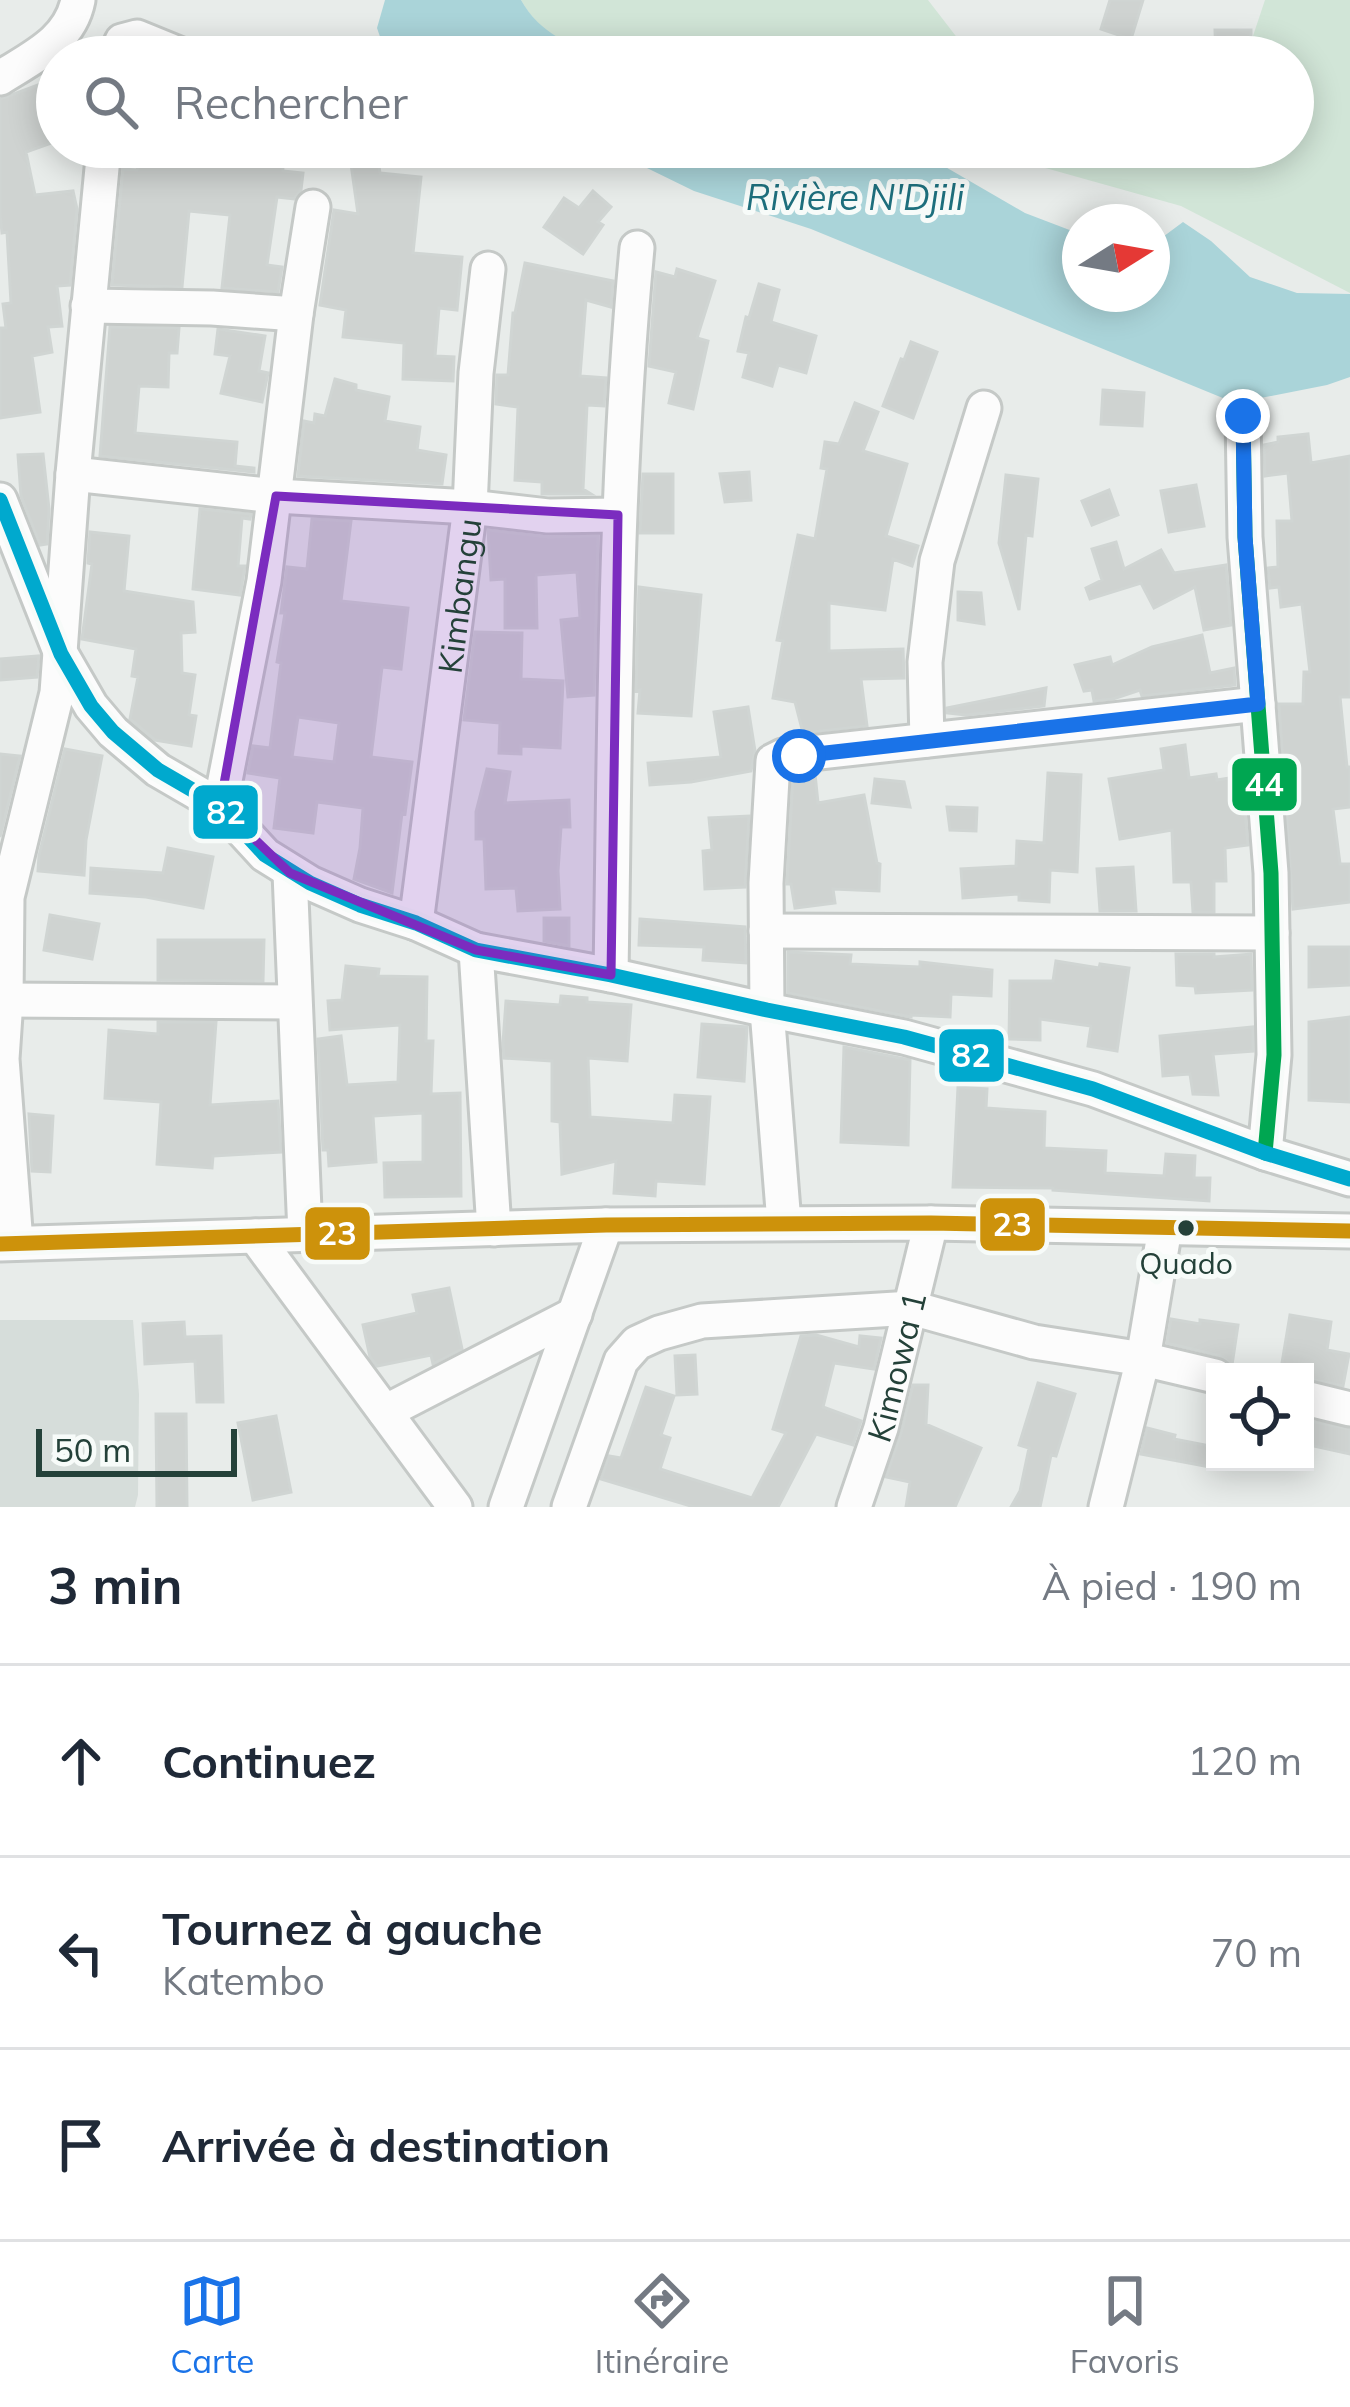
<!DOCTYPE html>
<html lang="fr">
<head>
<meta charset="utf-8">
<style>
  body { margin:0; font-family:Mulish,sans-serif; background:#f2f2f3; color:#1f2937 }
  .controls { position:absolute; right:36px; bottom:36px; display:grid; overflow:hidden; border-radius:0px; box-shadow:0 6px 30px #0003 }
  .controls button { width:108px; height:108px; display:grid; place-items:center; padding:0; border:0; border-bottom:3px solid #e0e1e3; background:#fff; color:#1f2937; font:60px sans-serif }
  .compass { position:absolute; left:1062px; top:204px; width:108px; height:108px; border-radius:50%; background:#fff; box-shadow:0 6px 30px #0003; rotate:79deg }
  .scale { position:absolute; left:36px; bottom:30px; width:201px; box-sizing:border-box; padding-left:12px; border:6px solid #244139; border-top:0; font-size:33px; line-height:42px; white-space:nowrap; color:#244139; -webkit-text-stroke:9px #f7fbf9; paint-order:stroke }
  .stop { position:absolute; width:36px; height:36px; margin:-27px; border:9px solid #1a73e8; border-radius:50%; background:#fff }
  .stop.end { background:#1a73e8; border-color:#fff; box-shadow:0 3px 12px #0008 }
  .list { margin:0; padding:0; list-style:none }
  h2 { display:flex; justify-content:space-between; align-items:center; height:156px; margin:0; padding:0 48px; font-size:51px }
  h2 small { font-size:39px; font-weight:400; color:#747a83 }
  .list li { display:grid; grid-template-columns:78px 1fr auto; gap:36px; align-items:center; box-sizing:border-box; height:192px; padding:0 48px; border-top:3px solid #e0e1e3 }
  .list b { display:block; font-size:45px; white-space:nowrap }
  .list p { margin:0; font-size:39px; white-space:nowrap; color:#747a83 }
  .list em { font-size:39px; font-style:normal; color:#747a83 }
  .icon { flex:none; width:66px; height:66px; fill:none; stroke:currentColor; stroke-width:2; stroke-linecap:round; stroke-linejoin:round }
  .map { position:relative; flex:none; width:1350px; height:1507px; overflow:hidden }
  .search { position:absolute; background:#fff; box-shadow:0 6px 30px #0003; left:36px; right:36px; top:36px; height:132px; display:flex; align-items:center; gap:30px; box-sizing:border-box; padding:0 42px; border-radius:66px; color:#747a83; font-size:45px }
  .sheet { height:732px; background:#fff }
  nav { display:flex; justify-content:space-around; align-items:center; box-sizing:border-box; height:168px; border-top:3px solid #e0e1e3; background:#fff; font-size:33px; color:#747a83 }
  nav a { display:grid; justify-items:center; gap:6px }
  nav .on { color:#1a73e8 }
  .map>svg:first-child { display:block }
</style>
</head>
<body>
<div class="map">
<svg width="1350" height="1507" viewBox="0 0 1350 1507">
  <rect width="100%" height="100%" fill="#e8ecea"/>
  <!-- built -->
  <path fill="#d6ddda" d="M 0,1320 L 133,1320 L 139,1394 L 138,1495 L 135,1507 L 0,1507 Z"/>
  <!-- green -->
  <path fill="#d1e5d7" d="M 521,0 L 928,0 L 972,57 L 604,57 C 566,43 542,37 521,0 Z
    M 1265,0 L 1350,0 L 1350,293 L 1181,206 L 971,147 L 1293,147 L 1293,57 L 1246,57 Z"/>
  <!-- water -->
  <path fill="#aad4d9" d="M 385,0 L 521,0 C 540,34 571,46 607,57 L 387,57 L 377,28 Z
    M 604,147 L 911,147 L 1025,213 L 1080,234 L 1080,294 L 1152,294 L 1152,245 L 1183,222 L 1211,241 L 1250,277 L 1297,293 L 1350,294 L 1350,377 L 1327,385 L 1235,403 L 811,229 L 694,191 Z"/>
  <!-- building -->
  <path fill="#cfd3d1" stroke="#d0d5d3" stroke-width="3" fill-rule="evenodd" d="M 1110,0 L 1143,0 L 1131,39 L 1101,29 Z
    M 1215,30 L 1251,30 L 1251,57 L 1216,57 Z
    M 57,78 L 57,141 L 26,152 L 35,195 L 73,191 L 77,209 L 70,285 L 57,286 L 62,326 L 48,327 L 52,352 L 32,356 L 40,412 L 0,418 L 0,328 L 6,328 L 3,304 L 11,303 L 7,232 L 2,233 L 0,213 L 0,99 Z
    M 143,147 L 282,147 L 283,171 L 303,173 L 301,190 L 294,199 L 277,197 L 267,265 L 282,267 L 278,292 L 222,288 L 230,215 L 189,211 L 182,287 L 112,285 L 123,169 L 137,170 Z
    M 378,160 L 380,173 L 421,177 L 413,253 L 462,257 L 457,310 L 439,308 L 435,356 L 454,357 L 453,381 L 403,379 L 404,343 L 343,337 L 346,310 L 320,305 L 334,210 L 358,214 L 351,164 Z
    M 593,191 L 611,207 L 598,222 L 603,225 L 583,254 L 544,227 L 564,198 L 579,208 Z
    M 525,263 L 613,281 L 611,307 L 586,300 L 580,376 L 606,378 L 604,406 L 587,405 L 583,489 L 591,494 L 542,494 L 542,482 L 515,480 L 518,407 L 496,404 L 497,375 L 508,375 L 513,313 L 515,313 Z
    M 677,269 L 715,281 L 697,338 L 708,341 L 693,409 L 669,403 L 676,372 L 649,366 L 656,272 L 675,277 Z
    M 759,284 L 779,290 L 771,322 L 816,336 L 806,373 L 778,365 L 772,386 L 743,377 L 749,353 L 738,351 L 746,317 L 749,318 Z
    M 110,327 L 179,328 L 177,353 L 169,353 L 168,387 L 139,386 L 135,433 L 237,442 L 235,466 L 254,468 L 254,472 L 100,456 Z
    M 218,329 L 265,336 L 259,371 L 268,373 L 262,402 L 221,393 L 230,356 L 215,354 Z
    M 911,342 L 937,352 L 913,418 L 883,406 L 901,359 L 904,360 Z
    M 335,379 L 356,385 L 356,390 L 389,397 L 385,421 L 420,427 L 417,450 L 446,455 L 442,484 L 298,476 L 304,421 L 314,423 L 315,414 L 325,416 Z
    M 1103,390 L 1144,393 L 1142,426 L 1101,424 Z
    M 855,403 L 878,412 L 863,451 L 907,464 L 886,536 L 918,546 L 912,566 L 893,559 L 885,610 L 829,603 L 829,651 L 903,649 L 904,678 L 861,679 L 867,726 L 803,733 L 795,702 L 773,698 L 783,641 L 777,640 L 798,535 L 815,539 L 827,469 L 821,468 L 825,442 L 839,444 Z
    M 1308,434 L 1311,463 L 1350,456 L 1350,697 L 1340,697 L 1347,767 L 1350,767 L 1350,807 L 1333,809 L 1340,864 L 1350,864 L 1350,902 L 1293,909 L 1279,704 L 1303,704 L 1304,672 L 1310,672 L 1302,604 L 1281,607 L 1279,587 L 1270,588 L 1268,568 L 1278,567 L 1277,521 L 1292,521 L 1288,473 L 1265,476 L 1264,445 L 1278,442 L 1278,437 Z
    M 43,454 L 49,509 L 47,544 L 40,545 L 21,496 L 18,455 Z
    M 749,472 L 751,500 L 725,502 L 720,474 Z
    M 643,474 L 673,474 L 673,533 L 640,533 Z
    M 1006,475 L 1038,479 L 1032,536 L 1026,535 L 1019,610 L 999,543 Z
    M 1196,485 L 1204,526 L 1169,532 L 1161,491 Z
    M 1109,490 L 1118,515 L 1092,525 L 1082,501 Z
    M 200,509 L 251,514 L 250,519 L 242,518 L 238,566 L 245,566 L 240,595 L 193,589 Z
    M 312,519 L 351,521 L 341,601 L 408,608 L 401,669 L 382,667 L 371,757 L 412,762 L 405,814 L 402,813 L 392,893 L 354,879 L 360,848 L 363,808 L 317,802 L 313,833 L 274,828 L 280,778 L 248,773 L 253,746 L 270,748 L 281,663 L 277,662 L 285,613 L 281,613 L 287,567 L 307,569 ZM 298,717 L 339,723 L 334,762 L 292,757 Z
    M 488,530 L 548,537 L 598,536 L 594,695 L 568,697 L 561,620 L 580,618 L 577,572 L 536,575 L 537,628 L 505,628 L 505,579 L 491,580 Z
    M 90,532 L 129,536 L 124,591 L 193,602 L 195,632 L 181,633 L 182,673 L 195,675 L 189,715 L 196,716 L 191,746 L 155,740 L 130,719 L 138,677 L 132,676 L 136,649 L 82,639 L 92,564 L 88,563 Z
    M 1116,542 L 1124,569 L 1161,550 L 1174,573 L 1226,565 L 1231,625 L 1204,630 L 1195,587 L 1154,608 L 1141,583 L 1090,599 L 1086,588 L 1102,580 L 1092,549 Z
    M 639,587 L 701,595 L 691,716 L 638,713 L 640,690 L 636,691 Z
    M 958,592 L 981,593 L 984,624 L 958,620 Z
    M 475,632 L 522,633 L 521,679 L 563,681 L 560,748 L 521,746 L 521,754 L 499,753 L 500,723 L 464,720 Z
    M 1202,635 L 1210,673 L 1234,668 L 1235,685 L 1142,696 L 1140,690 L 1113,699 L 1094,701 L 1092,690 L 1084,691 L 1075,665 L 1110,657 L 1112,665 L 1152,647 Z
    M 39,656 L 37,677 L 0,680 L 0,659 Z
    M 1046,688 L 1044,706 L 966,715 L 947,713 L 947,708 Z
    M 748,707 L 755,751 L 751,771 L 691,782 L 650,785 L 648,763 L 721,757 L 714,712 Z
    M 1185,745 L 1189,778 L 1216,774 L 1217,780 L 1242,776 L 1248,845 L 1225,848 L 1226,881 L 1214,881 L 1214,912 L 1193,912 L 1191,882 L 1174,882 L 1172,830 L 1120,839 L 1109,779 L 1164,770 L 1161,749 Z
    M 65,749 L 102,756 L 86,840 L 84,875 L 38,871 L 39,856 Z
    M 0,754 L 20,756 L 0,837 Z
    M 487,769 L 510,772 L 505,803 L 569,800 L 570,827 L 561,827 L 558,871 L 560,909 L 518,911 L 516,888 L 486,889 L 484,839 L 476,839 L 476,812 Z
    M 1048,773 L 1081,775 L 1077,872 L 1050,870 L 1049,902 L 1019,900 L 1019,894 L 963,898 L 961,869 L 1016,866 L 1017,841 L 1044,843 Z
    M 815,774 L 818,803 L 864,795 L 877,863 L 880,864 L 879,891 L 833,889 L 835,903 L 795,908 L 791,884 L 787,884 L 793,776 Z
    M 875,779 L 904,782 L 910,807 L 872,803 Z
    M 947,807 L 977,808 L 976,831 L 950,830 Z
    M 749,816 L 745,887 L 705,889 L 703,851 L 712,850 L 709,818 Z
    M 168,848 L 213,857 L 203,908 L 146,897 L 90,893 L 91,868 L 163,873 Z
    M 1133,867 L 1136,911 L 1100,911 L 1097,869 Z
    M 50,915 L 99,924 L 92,959 L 44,950 Z
    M 544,918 L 569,918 L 569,946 L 544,941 Z
    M 640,919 L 745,927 L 746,963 L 703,960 L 704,947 L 639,945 Z
    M 158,940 L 264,940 L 263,981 L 158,980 Z
    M 1309,947 L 1350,947 L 1350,985 L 1309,987 Z
    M 788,952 L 851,955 L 850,964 L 920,967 L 920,962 L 992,970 L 991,996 L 951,994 L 950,1017 L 911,1015 L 911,1017 L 788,993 Z
    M 1176,954 L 1214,954 L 1214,957 L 1251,954 L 1252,990 L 1196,993 L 1195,986 L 1177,985 Z
    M 1056,961 L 1099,968 L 1100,964 L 1129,968 L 1117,1051 L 1088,1046 L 1091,1026 L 1040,1019 L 1040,1040 L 1009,1039 L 1010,981 L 1053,981 Z
    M 346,966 L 379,969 L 378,976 L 427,977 L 426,1041 L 433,1041 L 431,1094 L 460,1093 L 461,1196 L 385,1197 L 384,1163 L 423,1162 L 423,1113 L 373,1116 L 376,1162 L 329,1166 L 328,1150 L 323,1150 L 318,1039 L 341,1036 L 347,1085 L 398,1082 L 400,1025 L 330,1030 L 328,1001 L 342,1000 Z
    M 561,996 L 587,998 L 587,1002 L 631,1005 L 627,1061 L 588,1058 L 590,1117 L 673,1123 L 675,1095 L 710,1097 L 704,1184 L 656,1181 L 655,1196 L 614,1193 L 616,1161 L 562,1174 L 560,1122 L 552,1121 L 552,1061 L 504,1058 L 503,1043 L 506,1001 L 560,1005 Z
    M 1350,1017 L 1350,1102 L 1309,1100 L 1309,1022 Z
    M 158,1022 L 216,1022 L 210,1105 L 278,1101 L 281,1152 L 213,1156 L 212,1168 L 157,1164 L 161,1102 L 105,1098 L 109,1030 L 158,1034 Z
    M 702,1024 L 747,1027 L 744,1081 L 698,1077 Z
    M 1253,1027 L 1253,1051 L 1213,1054 L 1218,1095 L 1193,1094 L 1190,1074 L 1163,1076 L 1160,1036 Z
    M 844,1047 L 910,1060 L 908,1145 L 841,1142 Z
    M 958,1087 L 987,1089 L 986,1108 L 1045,1112 L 1044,1148 L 1106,1151 L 1105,1173 L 1164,1176 L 1166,1154 L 1195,1156 L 1194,1178 L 1210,1178 L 1209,1201 L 1053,1190 L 1053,1188 L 953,1187 Z
    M 29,1114 L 53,1116 L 50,1172 L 32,1171 Z
    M 449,1288 L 462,1349 L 433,1364 L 431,1355 L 377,1366 L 370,1357 L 363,1325 L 417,1313 L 413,1295 Z
    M 1290,1315 L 1331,1322 L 1327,1350 L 1349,1354 L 1343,1386 L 1305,1378 L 1305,1372 L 1281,1369 Z
    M 1171,1319 L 1200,1324 L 1200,1320 L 1238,1325 L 1232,1365 L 1220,1356 L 1167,1343 Z
    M 184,1322 L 185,1337 L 221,1336 L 223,1402 L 197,1402 L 195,1361 L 145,1364 L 143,1324 Z
    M 816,1335 L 859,1347 L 860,1336 L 881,1338 L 874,1369 L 834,1363 L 823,1407 L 861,1421 L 853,1445 L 816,1434 L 778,1507 L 694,1507 L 601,1479 L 609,1456 L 621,1458 L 646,1387 L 674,1396 L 661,1435 L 670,1438 L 660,1469 L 752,1498 L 786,1433 L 773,1429 L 801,1336 Z
    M 695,1355 L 697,1394 L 677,1395 L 675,1356 Z
    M 1038,1383 L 1075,1394 L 1056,1456 L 1051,1455 L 1040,1507 L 1011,1507 L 1020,1491 L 1029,1448 L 1019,1445 Z
    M 913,1385 L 928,1385 L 926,1424 L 981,1448 L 955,1507 L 906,1507 L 910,1482 L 886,1477 L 901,1433 Z
    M 156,1414 L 186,1414 L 187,1507 L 157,1507 Z
    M 276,1416 L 291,1492 L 253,1500 L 238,1423 Z
    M 1305,1420 L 1350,1429 L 1350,1454 L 1305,1444 Z
    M 1147,1428 L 1175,1435 L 1174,1439 L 1215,1447 L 1215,1468 L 1141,1454 Z"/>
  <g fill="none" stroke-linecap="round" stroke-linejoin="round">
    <!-- minor casing -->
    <g stroke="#c5c9c7" stroke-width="39">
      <g id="minor">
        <path d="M 115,57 L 122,41 L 137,37 L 186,57"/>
        <path d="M 0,78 C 33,57 70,41 78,0"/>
        <path d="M 88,306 L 212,308 L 296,314"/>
        <path d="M 1243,416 L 1245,537 L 1271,873 L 1274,1055 L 1265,1153"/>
        <path d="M 73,474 L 276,496 L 470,507 L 548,516 L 618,515"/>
        <path d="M 0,500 L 61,654 L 91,706 L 113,732 L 158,770 L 220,806 L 265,855 L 310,883 L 360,905 L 416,923 L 476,950 L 611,975 L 767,1010 L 904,1037 L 1093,1089 L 1265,1153 L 1350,1179"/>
        <path d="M 927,740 L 925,662 L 937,561 L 984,408"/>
        <path d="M 220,806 L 264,581 L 296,314 L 313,207"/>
        <path d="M 290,873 L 305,1234"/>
        <path id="s1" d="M 416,923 L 470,507 L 476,373 L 488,269"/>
        <path d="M 766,931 L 1272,933"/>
        <path d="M 476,950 L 494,1229"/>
        <path d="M 611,975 C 615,732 614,490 637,248"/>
        <path d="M 6,1000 L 294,1002"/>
        <path d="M 784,1223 L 767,1010 L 766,883 L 773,761 L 783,756 L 1258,704"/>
        <path d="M 255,1236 L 455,1507"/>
        <path d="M 16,1243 L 2,1059 L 6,1000 L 7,897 L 57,693 L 73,474 L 104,147"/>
        <path d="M 0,1244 L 606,1225 L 931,1223 L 1350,1231"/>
        <path d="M 1305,1398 L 1350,1409"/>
        <path d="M 385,1412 L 575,1314"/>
        <path d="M 506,1507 L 606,1225"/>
        <path d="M 569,1507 L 621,1361 L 637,1343 L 659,1333 L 702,1321 L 912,1308 L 1034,1342 L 1143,1359 L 1215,1376"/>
        <path id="s2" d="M 854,1507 L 881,1428 L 931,1223"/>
        <path d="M 1106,1507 L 1143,1359 L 1165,1228"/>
      </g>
    </g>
    <!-- minor -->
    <use href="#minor" stroke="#fcfcfc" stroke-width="33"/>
    <!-- bus-1 casing -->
    <g stroke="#f7fbf9" stroke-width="24">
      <path id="bus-1" d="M 1243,416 L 1245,537 L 1271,873 L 1274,1055 L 1265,1153"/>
    </g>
    <!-- bus-2 casing -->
    <g stroke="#f7fbf9" stroke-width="24">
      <path id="bus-2" d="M 0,500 L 61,654 L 91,706 L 113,732 L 158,770 L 220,806 L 265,855 L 310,883 L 360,905 L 416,923 L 476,950 L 611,975 L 767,1010 L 904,1037 L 1093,1089 L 1265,1153 L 1350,1179"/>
    </g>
    <!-- bus-3 casing -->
    <g stroke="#f7fbf9" stroke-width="24">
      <path id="bus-3" d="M 0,1244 L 606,1225 L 931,1223 L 1350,1231"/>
    </g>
    <!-- bus-1 -->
    <use href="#bus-1" stroke="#00a651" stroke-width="15"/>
    <!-- bus-2 -->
    <use href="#bus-2" stroke="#00a9ce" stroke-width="15"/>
    <!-- bus-3 -->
    <use href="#bus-3" stroke="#cd920b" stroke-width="15"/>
  </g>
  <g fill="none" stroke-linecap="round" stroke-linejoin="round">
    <!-- route -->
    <path stroke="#1a73e8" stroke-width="15" d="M 799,756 L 1258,704 L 1245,537 L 1243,416"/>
  </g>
  <!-- marked area -->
  <path fill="#7b2cbf" fill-opacity="0.2" stroke="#7b2cbf" stroke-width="9" stroke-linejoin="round" d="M 276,496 L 618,515 L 611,975 L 476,950 L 290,873 L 220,806 Z"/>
  <!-- markers -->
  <circle fill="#244139" stroke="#f7fbf9" stroke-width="4.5" cx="1186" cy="1228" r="10"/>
  <g text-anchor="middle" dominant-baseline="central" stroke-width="10" stroke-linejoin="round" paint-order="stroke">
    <!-- bus labels -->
    <g font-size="30" fill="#244139" stroke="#f7fbf9">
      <text x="1186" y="1263">Quado</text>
    </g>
    <!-- street labels -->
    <g font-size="33" fill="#244139" stroke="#f7fbf9">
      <text stroke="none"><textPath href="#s1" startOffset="330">Kimbangu</textPath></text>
      <text stroke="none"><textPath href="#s2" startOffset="147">Kimowa 1</textPath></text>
    </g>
    <!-- water labels -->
    <g font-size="36" font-style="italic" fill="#1e6f7d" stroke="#f7fbf9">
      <text x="855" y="196">Rivière N'Djili</text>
    </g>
  </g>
  <g stroke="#f7fbf9" stroke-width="4.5">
    <rect x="1230" y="756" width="69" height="57" rx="12" fill="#00a651"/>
    <rect x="191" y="783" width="69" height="58" rx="12" fill="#00a9ce"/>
    <rect x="937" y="1027" width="69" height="57" rx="12" fill="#00a9ce"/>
    <rect x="978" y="1196" width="69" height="57" rx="12" fill="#cd920b"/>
    <rect x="303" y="1205" width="69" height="57" rx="12" fill="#cd920b"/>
  </g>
  <g font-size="33" text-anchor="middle" font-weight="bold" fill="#fff">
    <text x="1264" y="796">44</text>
    <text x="226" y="824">82</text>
    <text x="971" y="1067">82</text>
    <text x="1012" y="1236">23</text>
    <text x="337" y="1245">23</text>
  </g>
</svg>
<div class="controls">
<button><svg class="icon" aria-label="locate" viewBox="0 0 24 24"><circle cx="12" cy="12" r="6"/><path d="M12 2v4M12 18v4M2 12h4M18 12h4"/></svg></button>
</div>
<svg class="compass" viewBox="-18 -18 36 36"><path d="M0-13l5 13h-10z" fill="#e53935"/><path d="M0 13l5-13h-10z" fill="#747a83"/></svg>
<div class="scale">50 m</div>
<div class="stop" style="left:799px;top:756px"></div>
<div class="stop end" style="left:1243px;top:416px"></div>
<div class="search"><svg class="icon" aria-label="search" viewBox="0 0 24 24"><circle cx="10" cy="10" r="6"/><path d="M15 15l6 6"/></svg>Rechercher</div>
</div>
<section class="sheet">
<h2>3 min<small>À pied · 190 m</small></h2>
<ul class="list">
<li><svg class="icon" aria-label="ahead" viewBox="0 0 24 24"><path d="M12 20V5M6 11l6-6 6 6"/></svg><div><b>Continuez</b></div><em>120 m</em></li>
<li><svg class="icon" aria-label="left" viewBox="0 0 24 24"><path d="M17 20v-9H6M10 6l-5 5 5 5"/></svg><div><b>Tournez à gauche</b><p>Katembo</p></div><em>70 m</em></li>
<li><svg class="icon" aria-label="arrive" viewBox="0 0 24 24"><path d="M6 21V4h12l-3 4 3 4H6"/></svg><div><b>Arrivée à destination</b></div></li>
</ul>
</section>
<nav>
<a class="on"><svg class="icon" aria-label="map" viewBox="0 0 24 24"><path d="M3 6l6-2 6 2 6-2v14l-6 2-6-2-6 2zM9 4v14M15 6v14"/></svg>Carte</a>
<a><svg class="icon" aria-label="directions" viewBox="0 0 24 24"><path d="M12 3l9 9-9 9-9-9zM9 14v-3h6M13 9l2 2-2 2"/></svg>Itinéraire</a>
<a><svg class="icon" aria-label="saved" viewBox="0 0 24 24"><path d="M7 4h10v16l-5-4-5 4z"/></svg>Favoris</a>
</nav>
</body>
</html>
